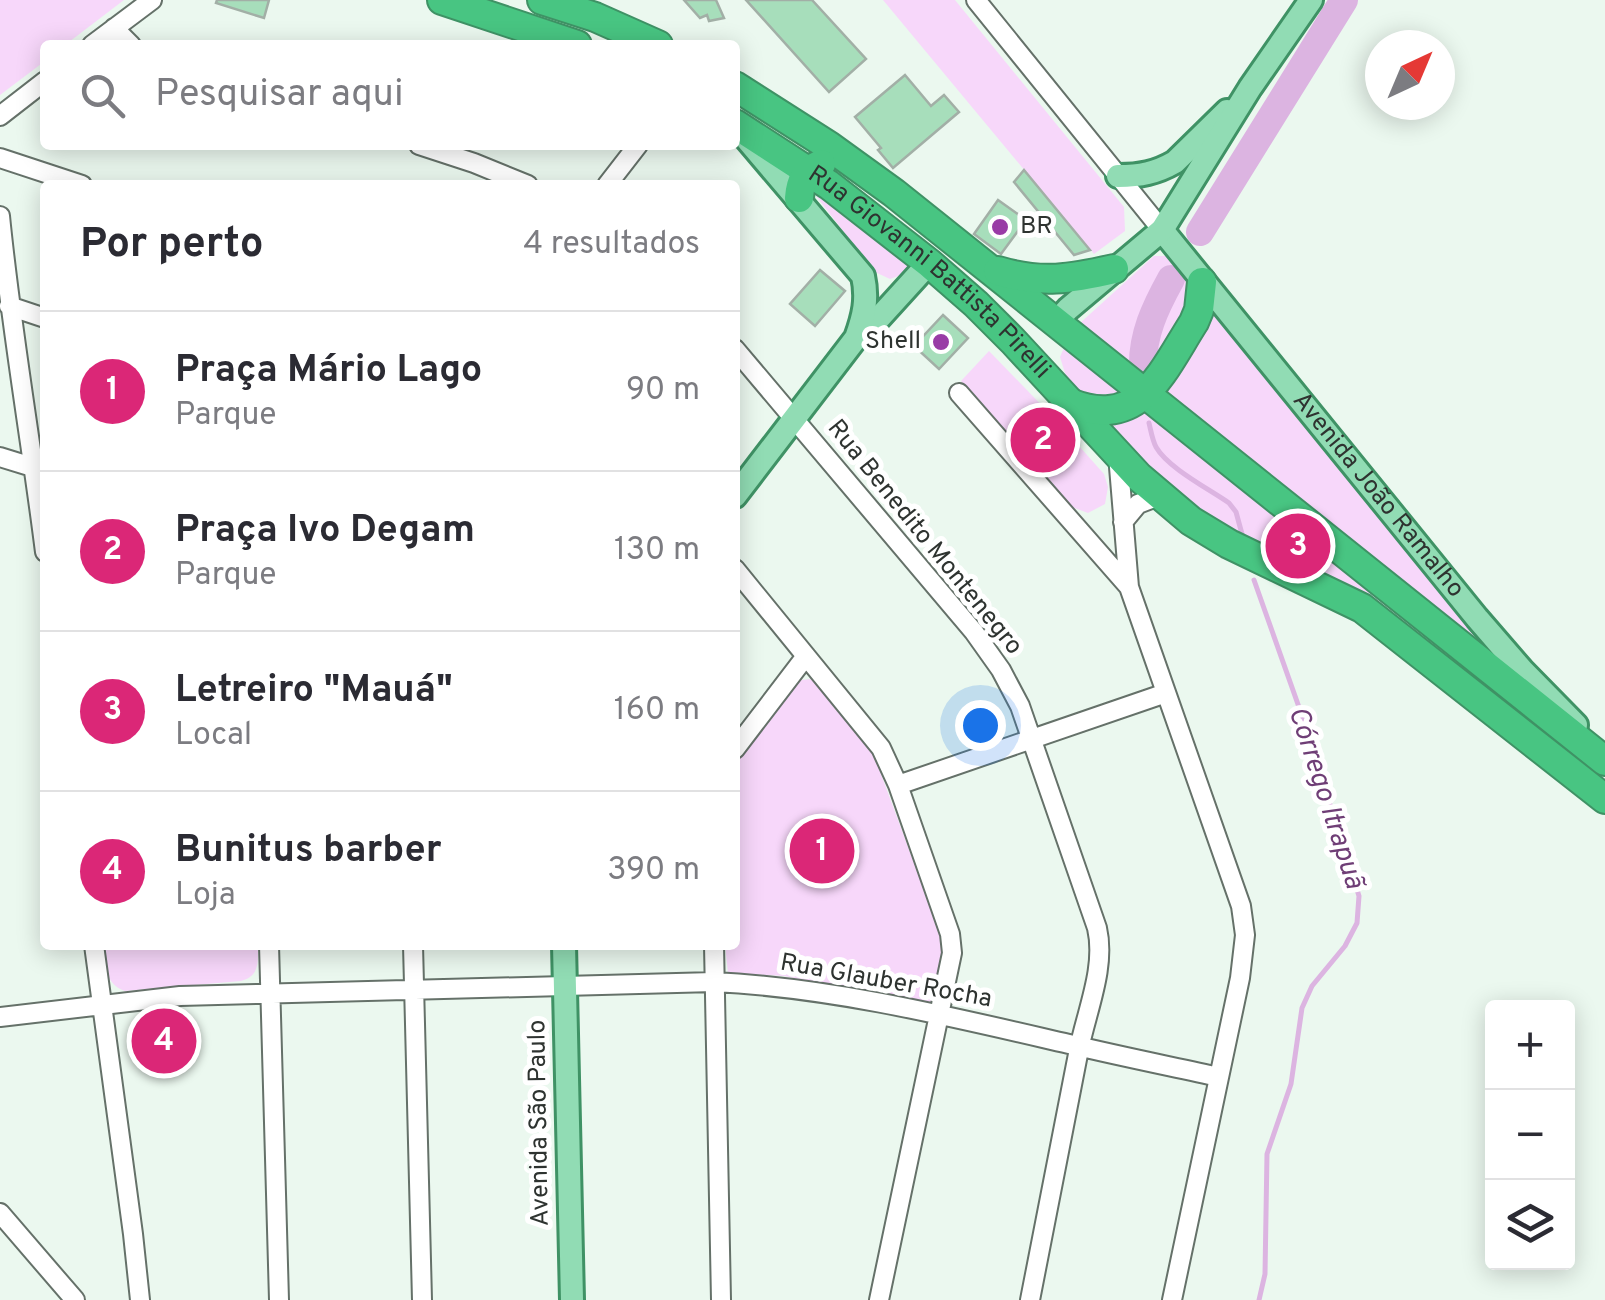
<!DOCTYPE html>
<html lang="pt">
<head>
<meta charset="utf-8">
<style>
  body { margin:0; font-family:Overpass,sans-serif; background:#f7f7f7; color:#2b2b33 }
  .controls { position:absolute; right:30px; bottom:30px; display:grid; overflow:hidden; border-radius:10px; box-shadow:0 5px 25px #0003 }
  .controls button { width:90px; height:90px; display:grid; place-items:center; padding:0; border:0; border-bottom:2px solid #e1e1e2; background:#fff; color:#2b2b33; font:50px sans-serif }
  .compass { position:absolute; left:1365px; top:30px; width:90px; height:90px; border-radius:50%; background:#fff; box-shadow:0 5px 25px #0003; rotate:44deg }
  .you { position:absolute; left:980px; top:725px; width:35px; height:35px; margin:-25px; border:8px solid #fff; border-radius:50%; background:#1a73e8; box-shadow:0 0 0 15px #1a73e833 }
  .badge { display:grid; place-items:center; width:65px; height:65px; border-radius:50%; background:#db2777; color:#fff; font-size:32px; font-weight:700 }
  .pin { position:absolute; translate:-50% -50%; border:5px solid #fff; box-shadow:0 2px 10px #0006 }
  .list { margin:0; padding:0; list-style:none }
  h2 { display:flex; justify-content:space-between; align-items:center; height:130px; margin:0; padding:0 40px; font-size:42px }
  h2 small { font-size:32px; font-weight:400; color:#7c7c81 }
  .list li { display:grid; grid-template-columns:65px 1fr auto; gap:30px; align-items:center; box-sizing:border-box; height:160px; padding:0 40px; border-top:2px solid #e1e1e2 }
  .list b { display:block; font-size:38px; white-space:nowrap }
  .list p { margin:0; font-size:32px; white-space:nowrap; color:#7c7c81 }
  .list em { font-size:32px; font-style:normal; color:#7c7c81 }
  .icon { flex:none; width:55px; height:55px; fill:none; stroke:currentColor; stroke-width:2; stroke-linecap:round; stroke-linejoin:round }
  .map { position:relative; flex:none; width:1605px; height:1300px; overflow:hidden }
  .search { position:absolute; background:#fff; box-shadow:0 5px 25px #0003; left:40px; top:40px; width:700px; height:110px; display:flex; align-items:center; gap:25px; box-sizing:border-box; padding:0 35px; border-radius:10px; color:#7c7c81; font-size:38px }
  .panel { position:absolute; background:#fff; box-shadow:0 5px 25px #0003; left:40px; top:180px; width:700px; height:770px; border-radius:10px }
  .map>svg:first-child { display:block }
</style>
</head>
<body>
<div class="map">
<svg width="1605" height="1300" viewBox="0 0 1605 1300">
  <rect width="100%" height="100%" fill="#ebf8ef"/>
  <!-- green -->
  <path fill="#f7d7fa" d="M 0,0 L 124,0 L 65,45 L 45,45 L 45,61 L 0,95 Z
    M 883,0 L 955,0 L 1124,207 L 1125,231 L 1094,254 Z
    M 816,192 L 912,265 L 906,273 L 890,279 L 875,272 L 816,196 Z
    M 1154,256 L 1168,256 L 1494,655 L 1488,691 L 1194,514 L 1073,399 L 1060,357 L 1069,336 L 1079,324 Z
    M 989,351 L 1054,418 L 1104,474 L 1108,487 L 1105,504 L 1088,513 L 1072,507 L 961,381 Z
    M 810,679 L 818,684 L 872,753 L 878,766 L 941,936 L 942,952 L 931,1005 L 784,976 L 728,973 L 725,945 L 735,945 L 735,764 L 794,685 L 802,680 Z
    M 104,945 L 258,945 C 258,961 260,976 241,981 L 125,991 C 104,984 106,964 104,945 Z"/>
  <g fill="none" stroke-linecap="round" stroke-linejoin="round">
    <!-- stream -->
    <path stroke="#dcb4e1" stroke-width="5" d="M 1149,423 C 1151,431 1152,439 1156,447 C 1168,468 1209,489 1229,503 L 1236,512 L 1242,534
      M 1254,580 L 1300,710 L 1359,896 L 1357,923 L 1345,946 L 1312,986 L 1302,1008 L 1291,1084 L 1267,1154 L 1265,1274 L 1259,1300"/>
    <!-- river -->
    <path stroke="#dcb4e1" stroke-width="28" d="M 1200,232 L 1344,0
      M 1143,368 C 1142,335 1155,308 1171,279"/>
  </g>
  <!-- building -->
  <path fill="#a7debb" stroke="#a2afa6" stroke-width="2.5" d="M 217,0 L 269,0 L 264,18 L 216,3 Z
    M 684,0 L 716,0 L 724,18 L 709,21 L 707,15 L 700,18 Z
    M 746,0 L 812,0 L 866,59 L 829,92 Z
    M 905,75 L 931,106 L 944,95 L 959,112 L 893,168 L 878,150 L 881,148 L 855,117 Z
    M 1024,170 L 1090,250 L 1074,255 L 1014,182 Z
    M 998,200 L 1026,220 L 1001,254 L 974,234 Z
    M 820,270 L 845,291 L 815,326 L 790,304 Z
    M 943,315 L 968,338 L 939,369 L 914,346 Z
    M 177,1011 L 185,1067 L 163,1070 L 154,1014 Z"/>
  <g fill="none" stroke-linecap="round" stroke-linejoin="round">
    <!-- minor casing -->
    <g stroke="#657169" stroke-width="22">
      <path id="minor" d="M 976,0 L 1162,230
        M 114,28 L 131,45
        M 92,45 L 152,0
        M 0,116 L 45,81
        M 419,145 L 474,163 L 528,185
        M 0,158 L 82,185
        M 607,185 L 638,145
        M 0,216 C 11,328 31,440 45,552
        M 9,306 L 45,318
        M 735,349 L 974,632 L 1001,670 L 1020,706 L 1097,928 C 1106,967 1087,1010 1079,1049 C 1062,1132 1047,1216 1030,1300
        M 959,393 L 1129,587
        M 1118,455 L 1129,587 L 1241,906 L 1245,935 L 1240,978 L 1172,1300
        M 0,457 L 42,470
        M 1123,522 L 1138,504 L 1159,496
        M 735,569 L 881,748 L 898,785 L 950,934 L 952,953 L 879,1300
        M 735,749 L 806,656
        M 898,785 L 1166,693
        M 94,945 L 133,1234 L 140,1300
        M 269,945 L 279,1300
        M 413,945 L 422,1300
        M 714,945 L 721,1300
        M 0,1017 L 180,996 L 714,982 C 835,988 952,1017 1069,1044 C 1119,1056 1169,1066 1219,1077
        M 0,1213 L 75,1300"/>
    </g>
    <!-- major casing -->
    <g stroke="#3f9265" stroke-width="28">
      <g id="major">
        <path d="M 1118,176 C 1140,176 1156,173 1175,162 L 1227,111"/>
        <path id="s1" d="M 1162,230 L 1477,618 L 1522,670 L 1576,725"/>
        <path d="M 1056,322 L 1068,309 L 1162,230 L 1250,88 L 1311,0"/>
        <path d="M 859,336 L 869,329 L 929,263"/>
        <path d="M 735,496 L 856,338 C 864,316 868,299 863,276 L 744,136"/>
        <path d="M 564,945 L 572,1300"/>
      </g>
    </g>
    <!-- highway casing -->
    <g stroke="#3f9265" stroke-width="32">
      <g id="highway">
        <path d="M 442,0 L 577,45"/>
        <path d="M 542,0 L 595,17 L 658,45"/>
        <path d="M 735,86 L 829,146 L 894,193 L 1605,761"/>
        <path id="s2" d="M 735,124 L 829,185 L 929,263 L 976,304 L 1013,341 L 1139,477 L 1191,521 L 1229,544 L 1362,608 L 1605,799"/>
        <path d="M 799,198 C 800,182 805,171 821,164"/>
        <path d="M 998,271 C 1041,284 1071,279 1114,269"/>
        <path d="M 1070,403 C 1140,431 1162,372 1194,322 L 1199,310 L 1202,282"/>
      </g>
    </g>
    <!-- minor -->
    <use href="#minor" stroke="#fff" stroke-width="18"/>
    <!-- major -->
    <use href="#major" stroke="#91dcb4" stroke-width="22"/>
    <!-- highway -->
    <use href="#highway" stroke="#48c582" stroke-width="28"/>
  </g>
  <!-- markers -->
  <g fill="#993ca6" stroke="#fff" stroke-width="4">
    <circle cx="1000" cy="227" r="10"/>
    <circle cx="941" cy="342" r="10"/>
  </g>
  <g text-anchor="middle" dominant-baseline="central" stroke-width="10" stroke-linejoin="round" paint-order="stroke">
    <!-- poi labels -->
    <g font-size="25" fill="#2e3330" stroke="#fff" text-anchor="start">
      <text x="1020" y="227">BR</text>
      <text x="921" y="342" text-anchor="end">Shell</text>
    </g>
    <!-- street labels -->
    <g font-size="25" fill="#2e3330" stroke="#fff">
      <text stroke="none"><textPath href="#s2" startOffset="245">Rua Giovanni Battista Pirelli</textPath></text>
      <text stroke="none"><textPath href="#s1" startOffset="342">Avenida João Ramalho</textPath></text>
      <text transform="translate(924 538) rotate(51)">Rua Benedito Montenegro</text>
      <text transform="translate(886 982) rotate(10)">Rua Glauber Rocha</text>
      <text transform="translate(540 1123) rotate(-91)">Avenida São Paulo</text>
    </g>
    <!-- water labels -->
    <g font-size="28" font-style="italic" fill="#6f3e76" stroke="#fff">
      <text transform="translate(1325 798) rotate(72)">Córrego Itrapuã</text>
    </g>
  </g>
</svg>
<div class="controls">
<button>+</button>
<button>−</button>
<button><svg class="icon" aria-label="layers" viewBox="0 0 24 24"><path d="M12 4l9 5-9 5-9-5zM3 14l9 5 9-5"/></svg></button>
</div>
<svg class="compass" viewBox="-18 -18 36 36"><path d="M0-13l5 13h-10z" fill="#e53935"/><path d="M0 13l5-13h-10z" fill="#7c7c81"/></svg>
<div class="you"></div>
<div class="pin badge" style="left:822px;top:851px">1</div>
<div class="pin badge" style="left:1043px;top:440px">2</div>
<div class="pin badge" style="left:1298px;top:546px">3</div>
<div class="pin badge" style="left:164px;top:1041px">4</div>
<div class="search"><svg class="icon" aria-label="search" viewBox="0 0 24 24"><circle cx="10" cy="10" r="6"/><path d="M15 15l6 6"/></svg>Pesquisar aqui</div>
<section class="panel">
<h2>Por perto<small>4 resultados</small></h2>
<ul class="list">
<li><span class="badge">1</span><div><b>Praça Mário Lago</b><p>Parque</p></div><em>90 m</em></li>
<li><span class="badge">2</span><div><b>Praça Ivo Degam</b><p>Parque</p></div><em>130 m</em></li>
<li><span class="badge">3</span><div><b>Letreiro &quot;Mauá&quot;</b><p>Local</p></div><em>160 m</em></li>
<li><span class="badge">4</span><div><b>Bunitus barber</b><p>Loja</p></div><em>390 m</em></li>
</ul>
</section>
</div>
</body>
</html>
